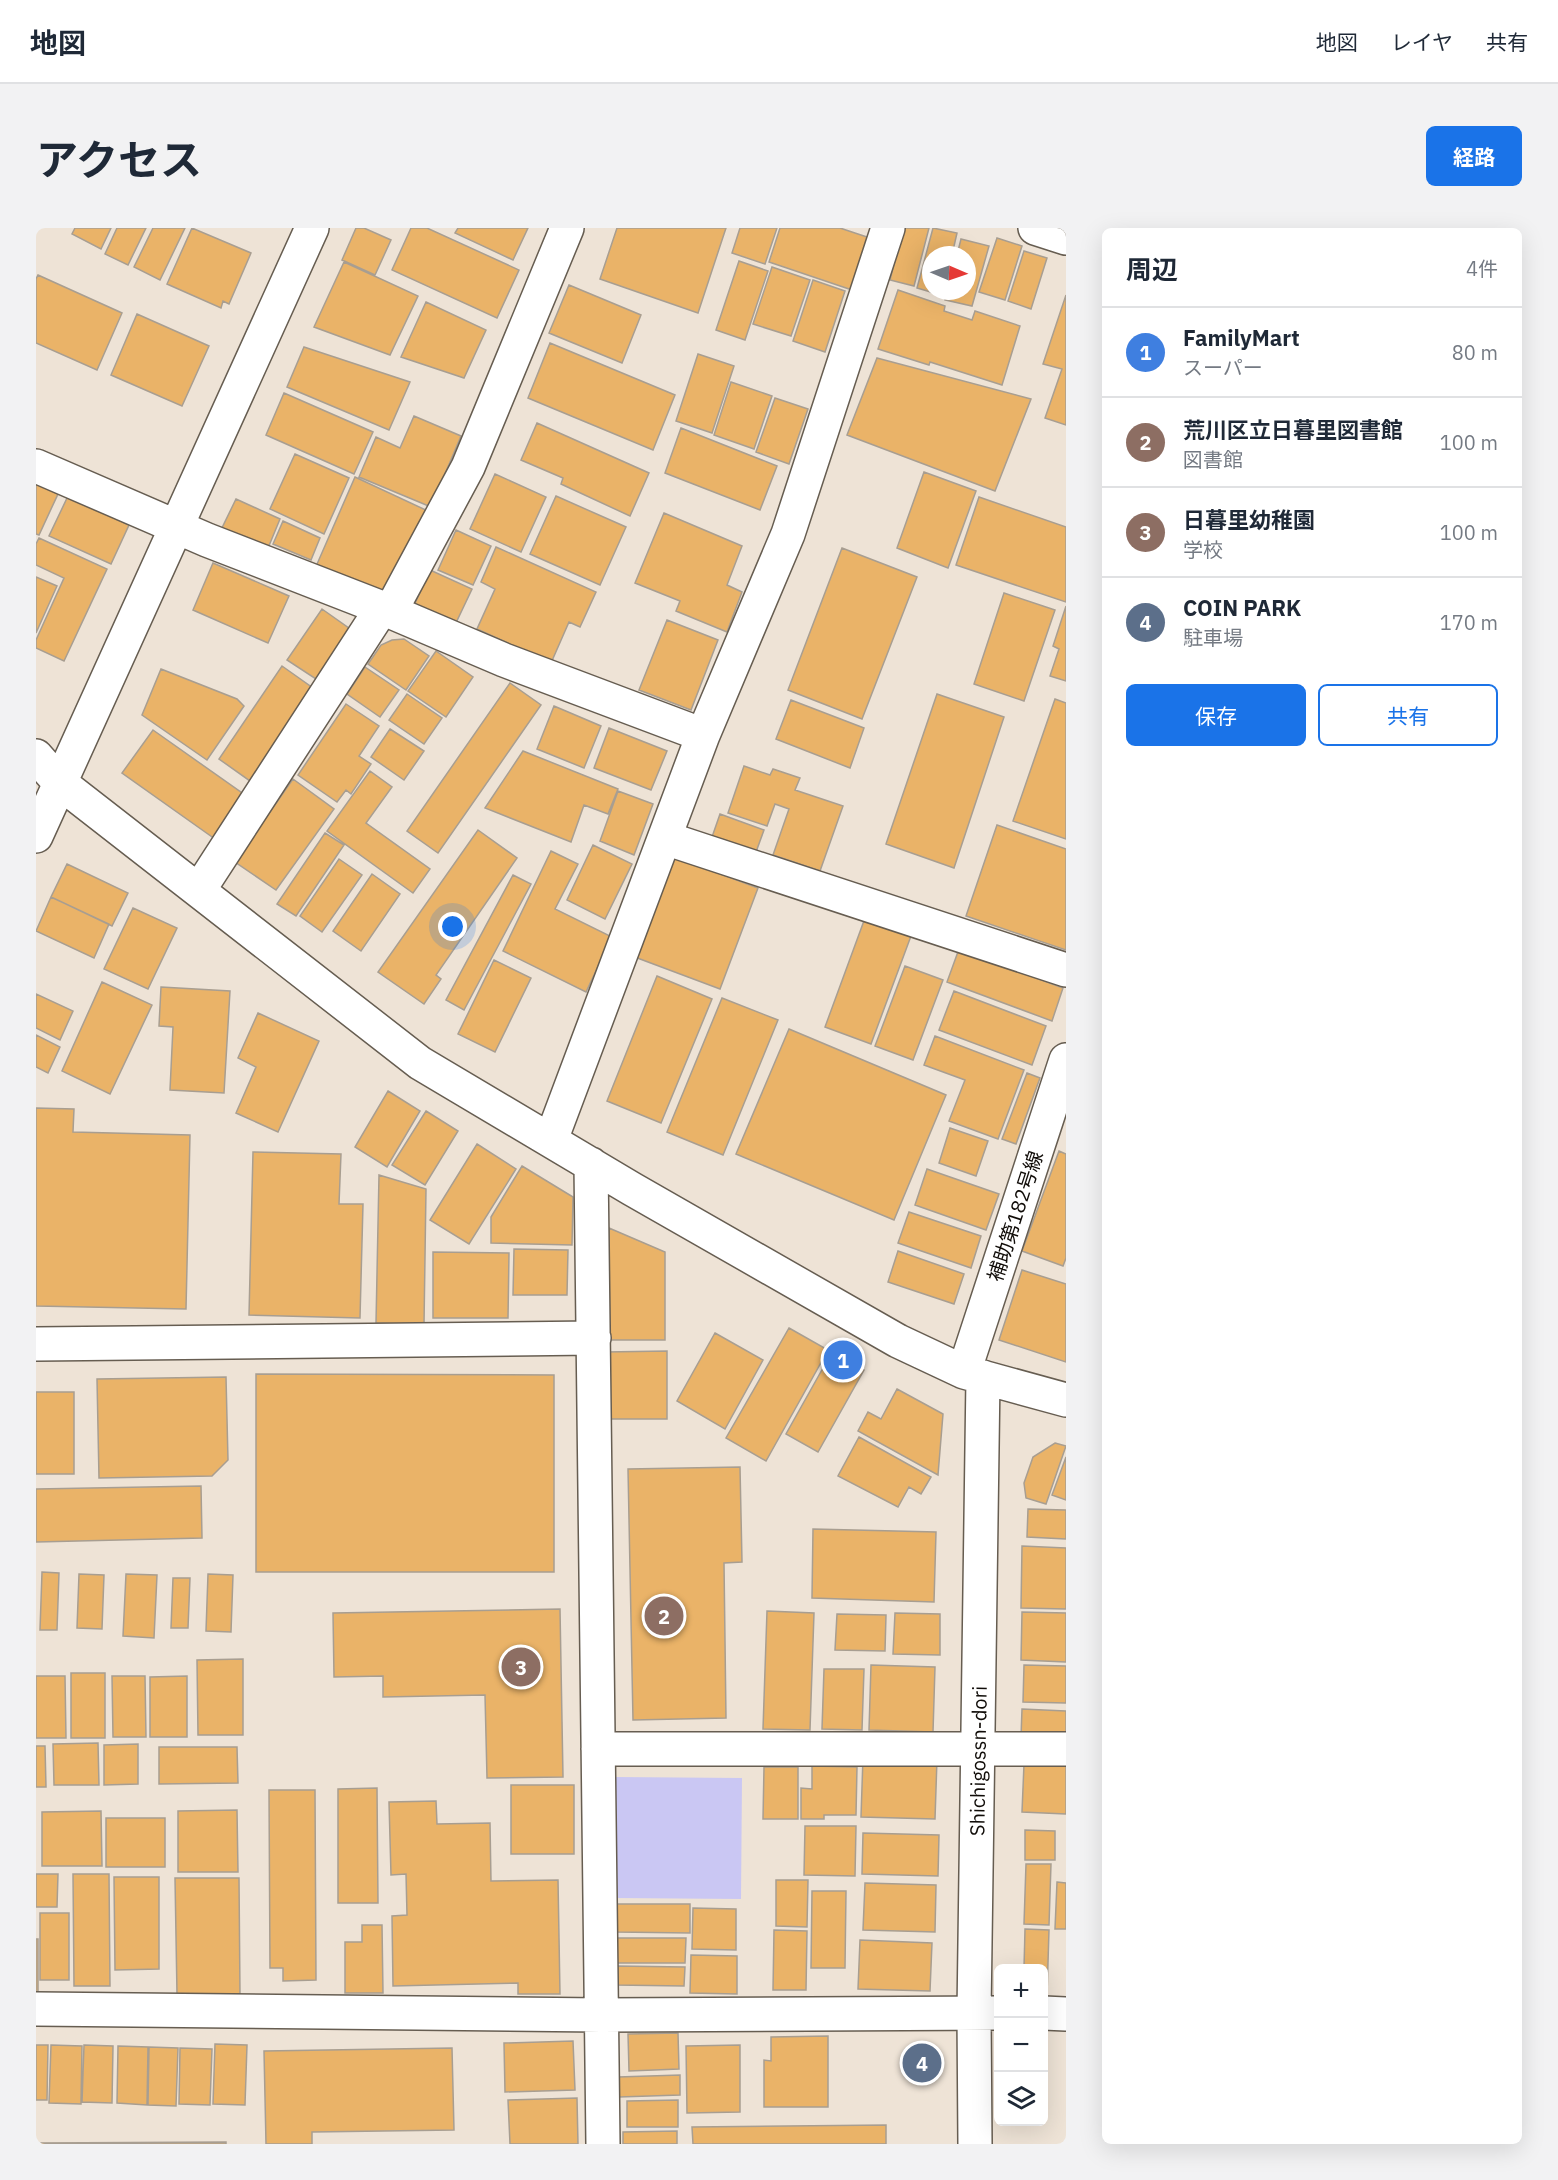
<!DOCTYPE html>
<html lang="ja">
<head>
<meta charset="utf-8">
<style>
  body { margin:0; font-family:"IBM Plex Sans","Noto Sans JP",sans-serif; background:#f2f2f3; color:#1f2937 }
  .controls { position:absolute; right:18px; bottom:18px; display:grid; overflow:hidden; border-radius:9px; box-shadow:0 6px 24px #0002 }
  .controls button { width:54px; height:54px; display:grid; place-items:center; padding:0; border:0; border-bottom:2px solid #e0e1e3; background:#fff; color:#1f2937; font:30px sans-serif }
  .compass { position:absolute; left:886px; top:18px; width:54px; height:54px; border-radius:50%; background:#fff; box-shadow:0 6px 24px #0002; rotate:92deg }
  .you { position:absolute; left:417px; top:699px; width:21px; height:21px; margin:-15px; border:4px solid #fff; border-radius:50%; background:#1a73e8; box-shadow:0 0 0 9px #1a73e833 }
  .badge { display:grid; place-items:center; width:39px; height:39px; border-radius:50%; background:#1a73e8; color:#fff; font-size:20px; font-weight:700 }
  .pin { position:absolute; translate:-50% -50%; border:3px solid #fff; box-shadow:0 2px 6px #0006 }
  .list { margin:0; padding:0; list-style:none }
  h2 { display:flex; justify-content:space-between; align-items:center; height:78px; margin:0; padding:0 24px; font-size:26px }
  h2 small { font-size:20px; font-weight:400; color:#747a83 }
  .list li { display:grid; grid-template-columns:39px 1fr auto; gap:18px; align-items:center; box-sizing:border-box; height:90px; padding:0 24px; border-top:2px solid #e0e1e3 }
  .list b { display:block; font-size:22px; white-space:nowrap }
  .list p { margin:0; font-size:20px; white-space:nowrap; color:#747a83 }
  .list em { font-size:20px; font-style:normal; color:#747a83 }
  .actions { display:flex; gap:12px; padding:18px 24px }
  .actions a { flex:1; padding:14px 0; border:2px solid #1a73e8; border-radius:9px; text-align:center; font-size:21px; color:#1a73e8 }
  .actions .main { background:#1a73e8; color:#fff }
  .icon { flex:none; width:33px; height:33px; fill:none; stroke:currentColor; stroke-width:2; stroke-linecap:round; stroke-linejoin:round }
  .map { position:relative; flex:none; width:1030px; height:1916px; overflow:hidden; border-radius:9px }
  header { display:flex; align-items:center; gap:36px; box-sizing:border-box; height:84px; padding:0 30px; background:#fff; border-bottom:2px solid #e0e1e3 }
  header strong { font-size:28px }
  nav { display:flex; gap:33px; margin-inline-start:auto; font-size:21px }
  .intro { display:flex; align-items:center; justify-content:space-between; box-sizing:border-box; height:144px; padding:0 36px }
  h1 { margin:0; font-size:42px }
  .button { padding:15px 27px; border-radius:9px; background:#1a73e8; color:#fff; font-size:21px; font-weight:700 }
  main { display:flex; gap:36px; padding:0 36px }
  aside { flex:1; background:#fff; border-radius:9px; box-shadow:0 6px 24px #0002 }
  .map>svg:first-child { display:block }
</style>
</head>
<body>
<header>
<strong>地図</strong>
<nav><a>地図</a><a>レイヤ</a><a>共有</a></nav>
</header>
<div class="intro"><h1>アクセス</h1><a class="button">経路</a></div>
<main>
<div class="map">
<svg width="1030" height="1916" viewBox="0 0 1030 1916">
  <rect width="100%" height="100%" fill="#eee3d6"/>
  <!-- green -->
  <path fill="#cac7f3" d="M 578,1549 L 706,1550 L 705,1671 L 577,1670 Z"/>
  <!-- building -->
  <path fill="#eab368" stroke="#a89e91" stroke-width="1.5" d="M 39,0 L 75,0 L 65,21 L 36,6 Z
    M 81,0 L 110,0 L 92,37 L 69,26 Z
    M 117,0 L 149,0 L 124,52 L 98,39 Z
    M 156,0 L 215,25 L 193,76 L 187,73 L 185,80 L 131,56 Z
    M 320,0 L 328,0 L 355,12 L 339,47 L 306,32 Z
    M 375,0 L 391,0 L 483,42 L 461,90 L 356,42 Z
    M 422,0 L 492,0 L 477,32 L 419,5 Z
    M 581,0 L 690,0 L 662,85 L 564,51 Z
    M 704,0 L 741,0 L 729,36 L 696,25 Z
    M 744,0 L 804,0 L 834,10 L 816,62 L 733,34 Z
    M 867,0 L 893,0 L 878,58 L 854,52 Z
    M 897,0 L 921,5 L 916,27 L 895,27 L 895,63 L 906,63 L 905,67 L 881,60 Z
    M 961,10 L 986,18 L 969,72 L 943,64 Z
    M 925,11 L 953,18 L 936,78 L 909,72 L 911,63 L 931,63 L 931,27 L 921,27 Z
    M 988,23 L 1011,30 L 995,81 L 972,73 Z
    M 703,33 L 732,43 L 709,112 L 680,102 Z
    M 308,34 L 382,68 L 354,127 L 278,99 Z
    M 736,39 L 774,52 L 755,108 L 717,96 Z
    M 2,47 L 86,85 L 61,142 L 0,115 L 0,51 Z
    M 777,52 L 809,63 L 789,124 L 757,113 Z
    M 533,57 L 605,87 L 586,135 L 513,105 Z
    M 862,62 L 909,78 L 908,83 L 936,92 L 939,83 L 984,98 L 966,157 L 894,134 L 893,137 L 842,121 Z
    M 1030,67 L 1030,197 L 1009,190 L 1026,141 L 1007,136 Z
    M 390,74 L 450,102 L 428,150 L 365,129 Z
    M 101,86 L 173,118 L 146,178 L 75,147 Z
    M 514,115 L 639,167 L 617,222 L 492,170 Z
    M 268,119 L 374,154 L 353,202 L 251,159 Z
    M 662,126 L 698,138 L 676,205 L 640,193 Z
    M 841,130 L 995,171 L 959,263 L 811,207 Z
    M 695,154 L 736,168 L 718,221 L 678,207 Z
    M 248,165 L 337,204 L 318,246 L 230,207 Z
    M 739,170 L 772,181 L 753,236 L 720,224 Z
    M 378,188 L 425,208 L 395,279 L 323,249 L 340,209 L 364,220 Z
    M 501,195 L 613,245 L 594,288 L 525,256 L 527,250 L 485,232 Z
    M 645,200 L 741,238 L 724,282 L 629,245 Z
    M 259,226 L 313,250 L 288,306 L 234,281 Z
    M 888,244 L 940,263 L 912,340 L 861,320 Z
    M 459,246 L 510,269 L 485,324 L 434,301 Z
    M 319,249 L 394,284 L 347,374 L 278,343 Z
    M 0,255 L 22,266 L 3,307 L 0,306 Z
    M 32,268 L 93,297 L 75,336 L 13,308 Z
    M 520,268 L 590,299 L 564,357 L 494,326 Z
    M 943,269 L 1030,299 L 1030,374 L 920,337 Z
    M 200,271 L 244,291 L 230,325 L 184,304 Z
    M 628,285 L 706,318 L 691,357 L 706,364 L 691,404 L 640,383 L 644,373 L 599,355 Z
    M 247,293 L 284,310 L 275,332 L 237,316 Z
    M 420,302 L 455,318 L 437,357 L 402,342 Z
    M 3,310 L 71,341 L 28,433 L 0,420 L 0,412 L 28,350 L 0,337 L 0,316 Z
    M 460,319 L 560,364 L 544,399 L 533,394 L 515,435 L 441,401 L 459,361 L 445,354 Z
    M 806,320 L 881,349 L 826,491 L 752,462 Z
    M 177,335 L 253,368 L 232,415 L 157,382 Z
    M 394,342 L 436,361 L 418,399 L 377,380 Z
    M 0,349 L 21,358 L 0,405 Z
    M 968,365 L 1019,382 L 988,473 L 938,456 Z
    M 1030,378 L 1030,453 L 1014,448 L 1023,421 L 1017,418 Z
    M 286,381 L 317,403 L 283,453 L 251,432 Z
    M 631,392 L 682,412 L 655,482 L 603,462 Z
    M 368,411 L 393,428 L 370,462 L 332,436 L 345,417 L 356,412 Z
    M 400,423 L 437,449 L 410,489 L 372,463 Z
    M 246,438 L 284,465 L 221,558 L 183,531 Z
    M 329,439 L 363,462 L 344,489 L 311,466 Z
    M 125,441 L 201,471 L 208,478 L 171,532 L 106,487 Z
    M 474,455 L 505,477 L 402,625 L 371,603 Z
    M 371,466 L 406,490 L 388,516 L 353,492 Z
    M 901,466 L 968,489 L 918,640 L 850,616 Z
    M 1019,471 L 1030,475 L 1030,611 L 977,593 Z
    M 755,472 L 828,500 L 814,540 L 740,511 Z
    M 310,476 L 343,498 L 323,528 L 335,536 L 315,566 L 310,562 L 301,574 L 262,547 Z
    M 518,478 L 565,498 L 548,540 L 501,521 Z
    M 573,500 L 631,523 L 615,562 L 558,540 Z
    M 354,501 L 388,523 L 368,552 L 335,529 Z
    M 117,502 L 209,567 L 179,611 L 86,545 Z
    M 487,523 L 582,561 L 572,586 L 548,577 L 535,614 L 449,580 Z
    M 708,538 L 734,547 L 737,541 L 764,550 L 759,562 L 807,578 L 784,643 L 737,627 L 753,581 L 739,576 L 731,598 L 692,585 Z
    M 334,543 L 356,559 L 330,595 L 394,641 L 377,665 L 291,603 Z
    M 257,551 L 298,581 L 240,662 L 199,634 Z
    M 582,563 L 617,576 L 598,627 L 564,613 Z
    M 684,586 L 728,602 L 720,624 L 676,609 Z
    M 961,597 L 1030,621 L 1030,722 L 930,688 Z
    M 442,602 L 481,630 L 400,747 L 405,751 L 388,776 L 342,744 Z
    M 289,605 L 308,617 L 260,688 L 241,676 Z
    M 557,617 L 596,636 L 569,691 L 531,672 Z
    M 515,623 L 542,636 L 519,681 L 576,709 L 550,764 L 467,723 Z
    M 634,627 L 722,660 L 684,761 L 596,728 Z
    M 303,631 L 326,647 L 286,704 L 264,688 Z
    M 31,636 L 92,665 L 76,698 L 15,669 Z
    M 336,646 L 364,666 L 325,723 L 297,703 Z
    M 477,647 L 495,656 L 428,782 L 410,772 Z
    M 15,669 L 73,696 L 58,730 L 0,703 Z
    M 97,680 L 141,700 L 112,761 L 68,741 Z
    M 829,690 L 875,708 L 835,816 L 789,799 Z
    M 923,721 L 1027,760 L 1016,793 L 911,754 Z
    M 458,732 L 495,750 L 459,824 L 422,806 Z
    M 869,738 L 907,752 L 877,832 L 839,818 Z
    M 621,748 L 676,771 L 625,895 L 571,873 Z
    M 66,754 L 116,777 L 74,866 L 26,843 Z
    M 125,759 L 194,763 L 188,865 L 134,862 L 137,799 L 123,798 Z
    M 918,763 L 1010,798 L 996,837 L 903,802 Z
    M 0,766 L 37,783 L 24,812 L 0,800 Z
    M 686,770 L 742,792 L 687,927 L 631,904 Z
    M 222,785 L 283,813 L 242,904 L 200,885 L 220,839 L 202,830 Z
    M 753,801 L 910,867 L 858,992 L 700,926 Z
    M 0,807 L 24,819 L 12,845 L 0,839 Z
    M 899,808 L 988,842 L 962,911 L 913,893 L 929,852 L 888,837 Z
    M 991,845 L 1004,850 L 980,916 L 966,911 Z
    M 352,863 L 384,883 L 351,939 L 319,919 Z
    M 0,880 L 38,881 L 37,904 L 154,907 L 150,1081 L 0,1078 Z
    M 390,883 L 422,903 L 389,957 L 356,937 Z
    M 914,900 L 952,913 L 940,948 L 903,935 Z
    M 441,916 L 480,941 L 433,1016 L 394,992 Z
    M 1023,923 L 1030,926 L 1030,1030 L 1027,1038 L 986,1023 Z
    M 217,924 L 305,926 L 303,976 L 327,976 L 324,1090 L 213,1087 Z
    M 486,938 L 537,969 L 536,1017 L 455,1015 L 455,989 Z
    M 891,941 L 963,966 L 950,1002 L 879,977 Z
    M 343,947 L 390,961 L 388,1097 L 340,1095 Z
    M 873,984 L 945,1008 L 935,1040 L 862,1015 Z
    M 573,1000 L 629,1024 L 629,1112 L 572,1112 Z
    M 478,1021 L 532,1022 L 531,1067 L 477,1067 Z
    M 862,1023 L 928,1046 L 918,1076 L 852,1054 Z
    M 397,1024 L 473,1025 L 472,1090 L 397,1090 Z
    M 986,1042 L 1030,1056 L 1030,1134 L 963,1112 Z
    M 753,1100 L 792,1122 L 730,1233 L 690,1210 Z
    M 679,1105 L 727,1132 L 689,1201 L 641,1173 Z
    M 631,1123 L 631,1191 L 569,1191 L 569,1124 Z
    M 796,1124 L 828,1142 L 782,1224 L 750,1206 Z
    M 220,1146 L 518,1147 L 518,1344 L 220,1344 Z
    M 190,1149 L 192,1232 L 176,1248 L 63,1250 L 61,1151 Z
    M 861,1161 L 907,1186 L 902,1247 L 822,1203 L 832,1184 L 845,1191 Z
    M 0,1164 L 38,1164 L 38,1246 L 0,1246 Z
    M 823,1209 L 895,1249 L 885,1266 L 873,1259 L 862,1279 L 802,1248 Z
    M 1019,1215 L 1030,1218 L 1010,1276 L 990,1270 L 988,1255 L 997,1229 Z
    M 1030,1229 L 1030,1272 L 1016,1267 Z
    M 704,1239 L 706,1334 L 688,1335 L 690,1490 L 597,1492 L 592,1241 Z
    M 165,1258 L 166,1310 L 0,1314 L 0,1261 Z
    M 992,1281 L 1030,1282 L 1030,1311 L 991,1309 Z
    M 777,1301 L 900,1304 L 898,1374 L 776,1370 Z
    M 986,1318 L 1030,1320 L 1030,1381 L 985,1380 Z
    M 6,1344 L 23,1345 L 21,1402 L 4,1402 Z
    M 43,1346 L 68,1347 L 66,1401 L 41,1400 Z
    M 90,1346 L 121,1347 L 118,1410 L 87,1408 Z
    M 172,1346 L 197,1347 L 195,1404 L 170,1403 Z
    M 137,1350 L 154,1350 L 152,1400 L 135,1400 Z
    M 524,1381 L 527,1549 L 451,1550 L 449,1467 L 347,1469 L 347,1448 L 298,1449 L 297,1385 Z
    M 731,1383 L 778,1385 L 774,1502 L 727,1501 Z
    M 986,1384 L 1030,1385 L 1030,1434 L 985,1432 Z
    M 859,1385 L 904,1386 L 904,1427 L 857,1426 Z
    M 801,1386 L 850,1387 L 849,1423 L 799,1422 Z
    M 207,1431 L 207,1507 L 162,1507 L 161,1432 Z
    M 835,1437 L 899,1439 L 897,1504 L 833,1502 Z
    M 988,1437 L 1030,1438 L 1030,1475 L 987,1474 Z
    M 788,1441 L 828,1441 L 826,1502 L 786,1501 Z
    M 35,1445 L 69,1445 L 69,1510 L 35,1510 Z
    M 0,1448 L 29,1448 L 30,1510 L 0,1510 Z
    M 76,1448 L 109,1448 L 110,1509 L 77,1509 Z
    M 151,1448 L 151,1509 L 114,1509 L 114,1449 Z
    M 986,1481 L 1030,1483 L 1030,1510 L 985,1509 Z
    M 62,1515 L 63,1557 L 18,1557 L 17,1516 Z
    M 102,1516 L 102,1556 L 68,1557 L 68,1517 Z
    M 0,1518 L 9,1518 L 10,1559 L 0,1559 Z
    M 123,1519 L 201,1519 L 202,1555 L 123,1556 Z
    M 827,1529 L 901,1531 L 899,1591 L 825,1589 Z
    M 988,1536 L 1030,1538 L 1030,1586 L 986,1584 Z
    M 776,1538 L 821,1539 L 820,1587 L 788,1587 L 788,1591 L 765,1591 L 765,1560 L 776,1561 Z
    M 728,1539 L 762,1539 L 762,1591 L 727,1591 Z
    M 475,1557 L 538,1557 L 538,1626 L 475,1626 Z
    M 341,1560 L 342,1675 L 302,1675 L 302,1561 Z
    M 233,1562 L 279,1562 L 280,1752 L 247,1753 L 247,1740 L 234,1740 Z
    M 400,1573 L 401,1596 L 454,1595 L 455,1653 L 522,1652 L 524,1766 L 482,1766 L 482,1755 L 357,1758 L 356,1688 L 371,1687 L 370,1646 L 355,1647 L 353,1574 Z
    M 201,1582 L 202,1644 L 142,1644 L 142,1583 Z
    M 65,1583 L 66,1638 L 6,1638 L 6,1584 Z
    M 70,1590 L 129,1590 L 129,1639 L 70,1639 Z
    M 769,1598 L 820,1598 L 819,1648 L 768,1647 Z
    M 989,1602 L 1019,1603 L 1019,1632 L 989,1632 Z
    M 827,1605 L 903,1607 L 902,1648 L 826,1646 Z
    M 990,1636 L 1015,1636 L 1013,1697 L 988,1696 Z
    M 0,1646 L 22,1646 L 21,1679 L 0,1679 Z
    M 37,1646 L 73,1646 L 74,1758 L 38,1758 Z
    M 78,1649 L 123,1649 L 123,1741 L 79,1742 Z
    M 139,1650 L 203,1650 L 204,1766 L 141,1766 Z
    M 740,1652 L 772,1652 L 771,1699 L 740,1698 Z
    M 1021,1654 L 1030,1655 L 1030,1701 L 1019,1701 Z
    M 829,1655 L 900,1657 L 899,1704 L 827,1702 Z
    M 776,1663 L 810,1663 L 809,1740 L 775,1740 Z
    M 580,1676 L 654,1676 L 654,1705 L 580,1704 Z
    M 657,1680 L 700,1681 L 700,1722 L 656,1721 Z
    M 4,1685 L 33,1685 L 33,1752 L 4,1752 Z
    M 326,1697 L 346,1697 L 347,1765 L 309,1765 L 309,1714 L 326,1714 Z
    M 989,1701 L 1013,1702 L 1011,1767 L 1008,1767 L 1008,1740 L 988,1740 Z
    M 738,1702 L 771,1703 L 770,1762 L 737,1762 Z
    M 581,1710 L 650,1710 L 649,1735 L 580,1735 Z
    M 0,1711 L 2,1711 L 2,1773 L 0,1773 Z
    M 824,1712 L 896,1715 L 894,1763 L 822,1761 Z
    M 655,1727 L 701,1728 L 701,1766 L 654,1765 Z
    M 580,1738 L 649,1739 L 648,1758 L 579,1757 Z
    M 642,1805 L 643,1841 L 593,1843 L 592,1806 Z
    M 792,1808 L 792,1879 L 728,1879 L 728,1832 L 735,1833 L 735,1809 Z
    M 537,1813 L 539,1862 L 469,1864 L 468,1815 Z
    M 179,1816 L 211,1817 L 209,1877 L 177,1876 Z
    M 0,1817 L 12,1817 L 11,1872 L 0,1872 Z
    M 15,1817 L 46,1818 L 45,1876 L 13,1875 Z
    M 48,1817 L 77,1818 L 76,1875 L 46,1874 Z
    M 704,1817 L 704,1884 L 651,1885 L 650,1818 Z
    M 82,1818 L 112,1819 L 111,1877 L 81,1875 Z
    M 113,1819 L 142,1820 L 140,1878 L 112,1877 Z
    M 144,1820 L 176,1821 L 174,1877 L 143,1876 Z
    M 416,1820 L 418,1902 L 276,1904 L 276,1916 L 230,1916 L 228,1823 Z
    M 644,1847 L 644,1867 L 583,1869 L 582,1849 Z
    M 541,1870 L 542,1916 L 474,1916 L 472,1872 Z
    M 642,1872 L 642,1899 L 591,1899 L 591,1873 Z
    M 850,1897 L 850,1916 L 657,1916 L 656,1899 Z
    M 641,1903 L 641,1916 L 587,1916 L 587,1904 Z
    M 190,1914 L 190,1916 L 0,1916 L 0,1915 Z"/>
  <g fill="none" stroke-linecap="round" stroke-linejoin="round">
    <!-- minor casing -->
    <g stroke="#665d51" stroke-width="36">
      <path id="minor" d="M 999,0 L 1030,10
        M 0,238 L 171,312 L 346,380 L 468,432 L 667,507
        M 354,384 L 432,239 L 531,0
        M 0,528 L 23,554 L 384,835 L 596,961 L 862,1113 L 928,1144 L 1030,1172
        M 0,608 L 276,0
        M 629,610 L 1030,742
        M 163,662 L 346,380
        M 515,912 L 667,507 L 752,306 L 852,0
        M 555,936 L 567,1916
        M 0,1116 L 558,1110
        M 928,1144 L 1030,832
        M 562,1521 L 1030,1521
        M 0,1781 L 565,1787 L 963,1785
        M 1008,1785 L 1030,1786
        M 939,1916 L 938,1785 L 947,1149"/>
    </g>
    <!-- minor -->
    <use href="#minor" stroke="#fff" stroke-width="33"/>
  </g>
  <g text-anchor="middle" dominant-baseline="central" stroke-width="6" stroke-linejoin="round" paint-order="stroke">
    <!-- street labels -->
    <g font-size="20" fill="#100c08" stroke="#fff">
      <text transform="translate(979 988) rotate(-72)">補助第182号線</text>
      <text transform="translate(942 1533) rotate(-89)">Shichigossn-dori</text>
    </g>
  </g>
</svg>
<div class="controls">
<button>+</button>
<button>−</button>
<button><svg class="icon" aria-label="layers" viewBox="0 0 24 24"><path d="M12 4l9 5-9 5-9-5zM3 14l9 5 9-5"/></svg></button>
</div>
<svg class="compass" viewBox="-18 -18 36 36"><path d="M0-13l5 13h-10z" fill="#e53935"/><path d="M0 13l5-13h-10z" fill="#747a83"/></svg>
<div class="you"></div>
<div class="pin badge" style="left:807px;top:1132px;background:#3f7fe0">1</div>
<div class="pin badge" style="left:628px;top:1388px;background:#8d6e63">2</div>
<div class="pin badge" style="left:485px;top:1439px;background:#8d6e63">3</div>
<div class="pin badge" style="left:886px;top:1835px;background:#5c6f8a">4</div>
</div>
<aside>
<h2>周辺<small>4件</small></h2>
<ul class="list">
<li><span class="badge" style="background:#3f7fe0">1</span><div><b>FamilyMart</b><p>スーパー</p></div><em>80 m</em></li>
<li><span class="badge" style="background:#8d6e63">2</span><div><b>荒川区立日暮里図書館</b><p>図書館</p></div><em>100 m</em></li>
<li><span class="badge" style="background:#8d6e63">3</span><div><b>日暮里幼稚園</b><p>学校</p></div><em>100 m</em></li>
<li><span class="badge" style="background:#5c6f8a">4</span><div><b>COIN PARK</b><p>駐車場</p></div><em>170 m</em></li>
</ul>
<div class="actions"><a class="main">保存</a><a>共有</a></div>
</aside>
</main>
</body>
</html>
